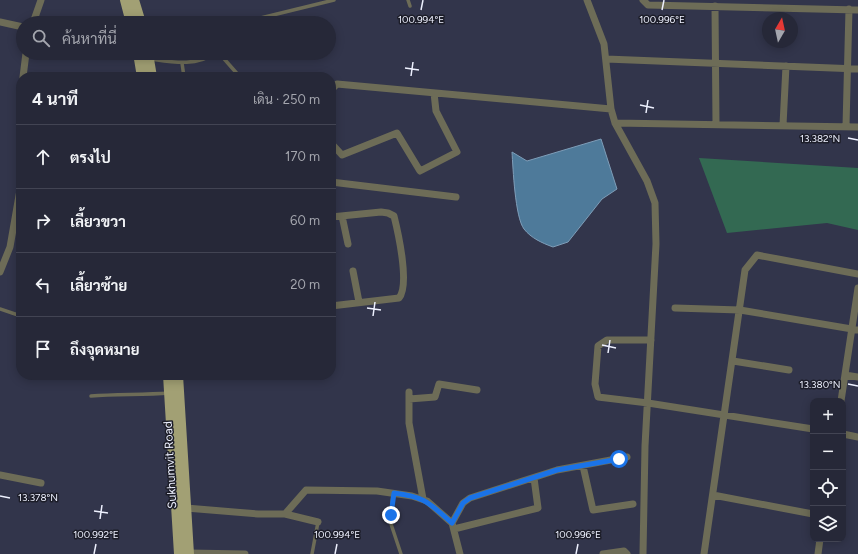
<!DOCTYPE html>
<html lang="th">
<head>
<meta charset="utf-8">
<style>
  body { margin:0; font-family:Figtree,Sarabun,sans-serif; background:#2e3040; color:#f1f3f6 }
  .controls { position:absolute; right:12px; bottom:12px; display:grid; overflow:hidden; border-radius:8px; box-shadow:0 2px 10px #0003 }
  .controls button { width:36px; height:36px; display:grid; place-items:center; padding:0; border:0; border-bottom:1px solid #424453; background:#262838; color:#f1f3f6; font:20px sans-serif }
  .compass { position:absolute; left:762px; top:12px; width:36px; height:36px; border-radius:50%; background:#262838; box-shadow:0 2px 10px #0003; rotate:9deg }
  .stop { position:absolute; width:12px; height:12px; margin:-9px; border:3px solid #1a73e8; border-radius:50%; background:#fff }
  .stop.end { background:#1a73e8; border-color:#fff; box-shadow:0 1px 4px #0008 }
  .list { margin:0; padding:0; list-style:none }
  h2 { display:flex; justify-content:space-between; align-items:center; height:52px; margin:0; padding:0 16px; font-size:17px }
  h2 small { font-size:13px; font-weight:400; color:#a4a6ae }
  .list li { display:grid; grid-template-columns:26px 1fr auto; gap:12px; align-items:center; box-sizing:border-box; height:64px; padding:0 16px; border-top:1px solid #424453 }
  .list b { display:block; font-size:15px; white-space:nowrap }
  .list em { font-size:13px; font-style:normal; color:#a4a6ae }
  .icon { flex:none; width:22px; height:22px; fill:none; stroke:currentColor; stroke-width:2; stroke-linecap:round; stroke-linejoin:round }
  .map { position:relative; flex:none; width:858px; height:554px; overflow:hidden }
  .search { position:absolute; background:#262838; box-shadow:0 2px 10px #0003; left:16px; top:16px; width:320px; height:44px; display:flex; align-items:center; gap:10px; box-sizing:border-box; padding:0 14px; border-radius:22px; color:#a4a6ae; font-size:15px }
  .panel { position:absolute; background:#262838; box-shadow:0 2px 10px #0003; left:16px; top:72px; width:320px; height:308px; border-radius:16px }
  .map>svg:first-child { display:block }
</style>
</head>
<body>
<div class="map">
<svg width="858" height="554" viewBox="0 0 858 554">
  <rect width="100%" height="100%" fill="#32354b"/>
  <!-- green -->
  <path fill="#336952" d="M 699,158 L 858,168 L 858,230 L 827,223 L 727,233 Z"/>
  <!-- water -->
  <path fill="#4e7a9a" stroke="#7e9db8" d="M 601,139 L 617,189 L 602,199 L 568,242 L 553,247 C 542,243 531,238 524,229 C 515,217 513,168 512,152 L 527,161 Z"/>
  <g fill="none" stroke-linecap="round" stroke-linejoin="round">
    <!-- lane -->
    <path stroke="#6d6c57" stroke-width="3.5" d="M 408,0 L 410,6
      M 240,23 L 334,0
      M 219,53 L 240,77
      M 150,59 C 172,62 196,67 215,53
      M 182,63 L 184,77
      M 0,309 L 21,316
      M 91,396 C 117,394 143,395 169,393
      M 393,493 L 390,521 L 401,554
      M 312,554 L 318,522"/>
    <!-- street -->
    <path stroke="#6d6c57" stroke-width="7" d="M 587,0 L 604,44 L 611,109 L 615,123 L 647,181 L 655,203 L 656,244 L 645,446 L 643,554
      M 643,0 L 648,5 L 858,10
      M 715,6 L 716,124
      M 0,22 L 23,27
      M 33,23 L 41,0
      M 606,59 L 858,69
      M 23,77 L 26,53
      M 331,90 L 337,84 L 611,109
      M 615,123 L 858,127
      M 783,125 L 786,66
      M 846,126 L 849,9
      M 331,143 L 342,155 L 397,133 L 420,171 L 457,152 L 436,111 L 434,93
      M 331,182 L 456,197
      M 342,216 L 348,244
      M 331,217 L 381,212 L 388,213 L 394,216 C 398,232 410,285 399,298 L 331,306
      M 353,271 L 359,302
      M 0,272 L 10,247 L 21,184
      M 675,308 L 740,310 L 858,330
      M 651,340 L 607,340 L 598,346 L 595,384 L 598,397 L 648,403 L 813,429
      M 733,361 L 789,370
      M 845,375 L 858,377
      M 409,392 L 409,423 L 423,499
      M 409,399 L 435,397 L 439,384 L 477,390
      M 841,401 L 858,288
      M 843,434 L 858,437
      M 583,466 L 593,510 L 633,504
      M 0,475 L 41,483
      M 713,495 L 813,514
      M 186,508 L 258,514 L 285,514 L 306,490 L 377,491 L 412,496 L 427,501 L 452,523 L 460,554
      M 285,514 L 318,522
      M 452,523 L 463,503 L 470,498 L 557,470 L 627,457
      M 454,529 L 538,508 L 534,478
      M 189,553 L 245,554
      M 603,554 L 624,551 L 627,554
      M 704,554 L 745,270 L 757,255 L 858,274
      M 818,554 L 820,539"/>
    <!-- primary -->
    <path stroke="#a2a074" stroke-width="10" d="M 125,0 L 131,23
      M 134,0 L 141,23
      M 138,53 L 142,77
      M 148,53 L 152,77
      M 168,375 L 179,554
      M 178,375 L 189,554"/>
  </g>
  <g fill="none" stroke-linecap="round" stroke-linejoin="round">
    <!-- route -->
    <path stroke="#1a73e8" stroke-width="5" d="M 391,515 L 394,493 C 425,497 428,502 452,523 L 463,503 L 470,498 L 557,470 L 619,459"/>
  </g>
  <!-- ticks -->
  <path fill="none" stroke="#edf0fe" stroke-width="1.5" d="M 421,10 L 423,0M 662,10 L 664,0M 405,68 L 419,70M 411,76 L 413,62M 640,105 L 654,108M 646,113 L 648,100M 848,138 L 858,140M 367,308 L 381,310M 373,316 L 375,302M 602,345 L 616,348M 608,353 L 610,340M 848,384 L 858,386M 0,496 L 10,498M 94,511 L 108,513M 100,519 L 102,505M 94,554 L 96,544M 335,554 L 337,544M 576,554 L 578,544"/>
  <g text-anchor="middle" dominant-baseline="central" stroke-width="3" stroke-linejoin="round" paint-order="stroke">
    <!-- street labels -->
    <g font-size="12" fill="#edf0fe" stroke="#1c1d28">
      <text transform="translate(170 465) rotate(-93)">Sukhumvit Road</text>
    </g>
  </g>
  <g font-size="10" text-anchor="middle" fill="#edf0fe" stroke="#1c1d28" stroke-width="3" stroke-linejoin="round" paint-order="stroke">
    <text x="421" y="23">100.994°E</text>
    <text x="662" y="23">100.996°E</text>
    <text x="820" y="142">13.382°N</text>
    <text x="820" y="388">13.380°N</text>
    <text x="38" y="501">13.378°N</text>
    <text x="96" y="538">100.992°E</text>
    <text x="337" y="538">100.994°E</text>
    <text x="578" y="538">100.996°E</text>
  </g>
</svg>
<div class="controls">
<button>+</button>
<button>−</button>
<button><svg class="icon" aria-label="locate" viewBox="0 0 24 24"><circle cx="12" cy="12" r="6"/><path d="M12 2v4M12 18v4M2 12h4M18 12h4"/></svg></button>
<button><svg class="icon" aria-label="layers" viewBox="0 0 24 24"><path d="M12 4l9 5-9 5-9-5zM3 14l9 5 9-5"/></svg></button>
</div>
<svg class="compass" viewBox="-18 -18 36 36"><path d="M0-13l5 13h-10z" fill="#e53935"/><path d="M0 13l5-13h-10z" fill="#a4a6ae"/></svg>
<div class="stop" style="left:619px;top:459px"></div>
<div class="stop end" style="left:391px;top:515px"></div>
<div class="search"><svg class="icon" aria-label="search" viewBox="0 0 24 24"><circle cx="10" cy="10" r="6"/><path d="M15 15l6 6"/></svg>ค้นหาที่นี่</div>
<section class="panel">
<h2>4 นาที<small>เดิน · 250 m</small></h2>
<ul class="list">
<li><svg class="icon" aria-label="ahead" viewBox="0 0 24 24"><path d="M12 20V5M6 11l6-6 6 6"/></svg><div><b>ตรงไป</b></div><em>170 m</em></li>
<li><svg class="icon" aria-label="right" viewBox="0 0 24 24"><path d="M7 20v-9h11M14 6l5 5-5 5"/></svg><div><b>เลี้ยวขวา</b></div><em>60 m</em></li>
<li><svg class="icon" aria-label="left" viewBox="0 0 24 24"><path d="M17 20v-9H6M10 6l-5 5 5 5"/></svg><div><b>เลี้ยวซ้าย</b></div><em>20 m</em></li>
<li><svg class="icon" aria-label="arrive" viewBox="0 0 24 24"><path d="M6 21V4h12l-3 4 3 4H6"/></svg><div><b>ถึงจุดหมาย</b></div></li>
</ul>
</section>
</div>
</body>
</html>
